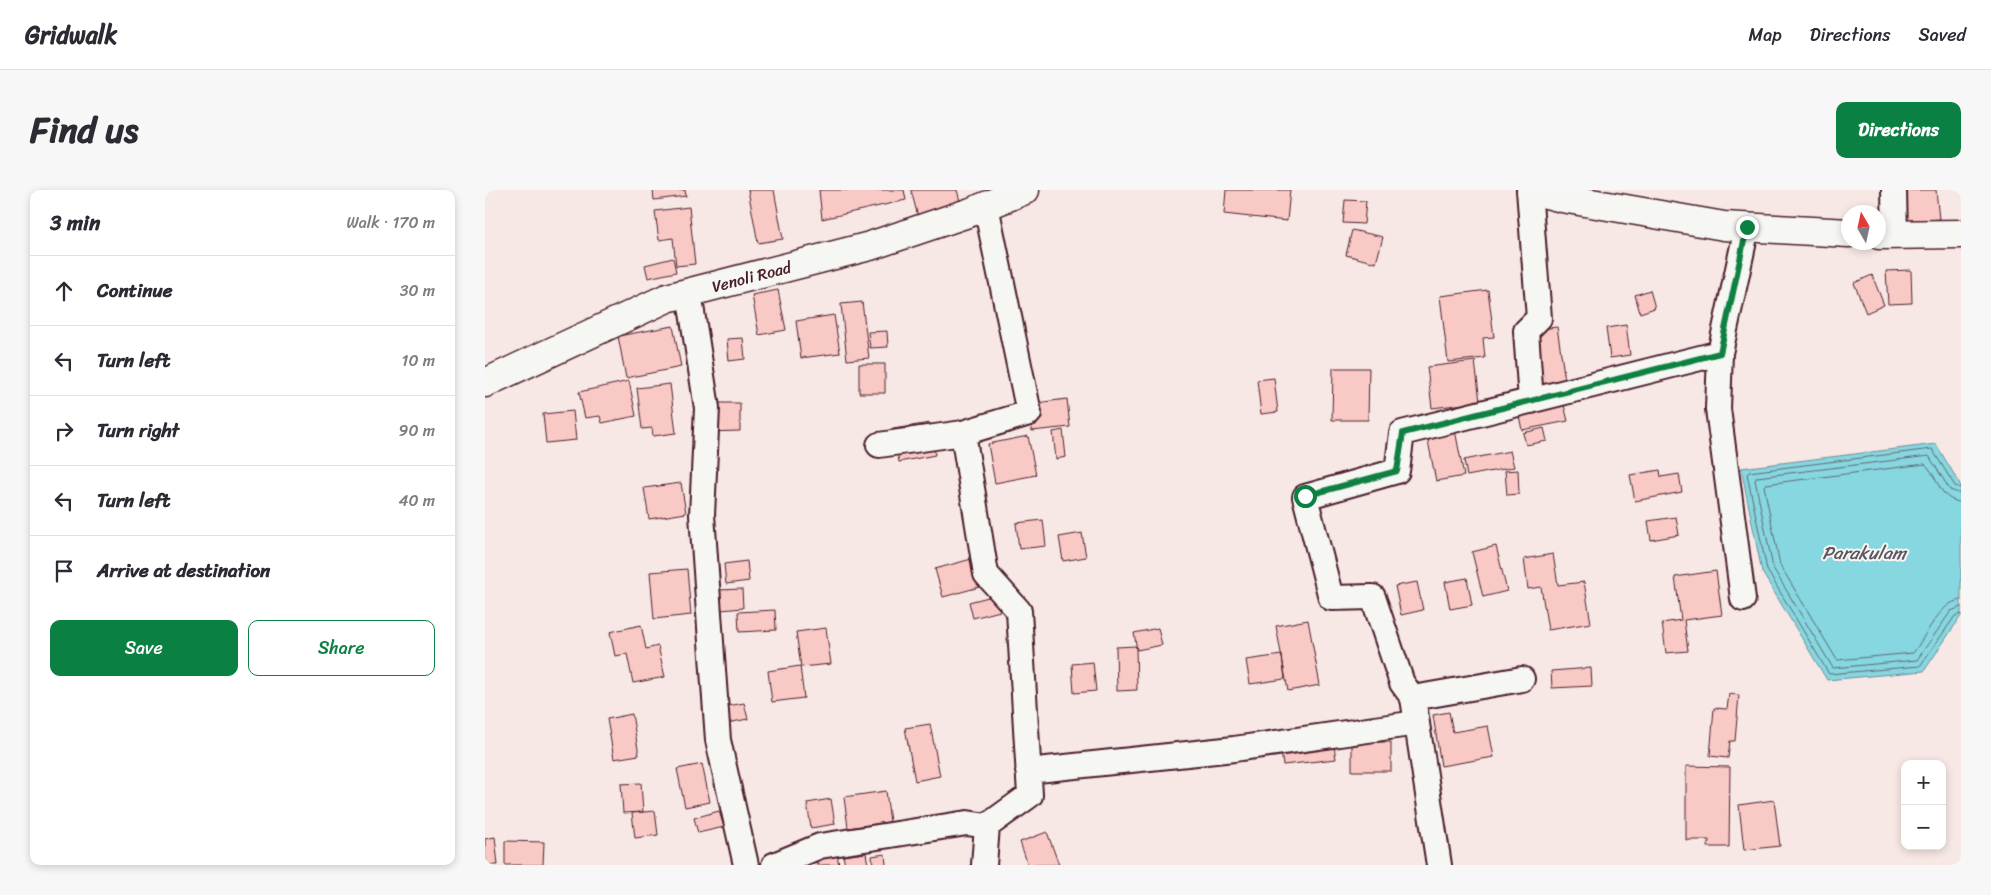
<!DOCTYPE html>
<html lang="en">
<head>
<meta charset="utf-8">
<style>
  body { margin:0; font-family:Sriracha,sans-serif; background:#f7f7f7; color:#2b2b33 }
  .controls { position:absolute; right:15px; bottom:15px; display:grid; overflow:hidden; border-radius:10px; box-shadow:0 2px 8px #0003 }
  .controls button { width:45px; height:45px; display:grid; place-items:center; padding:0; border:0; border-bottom:1px solid #e1e1e2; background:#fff; color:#2b2b33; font:25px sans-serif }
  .compass { position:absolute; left:1356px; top:15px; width:45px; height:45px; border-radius:50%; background:#fff; box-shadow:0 2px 8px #0003; rotate:351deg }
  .stop { position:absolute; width:15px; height:15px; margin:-11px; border:4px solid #0b8043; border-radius:50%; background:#fff }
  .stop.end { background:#0b8043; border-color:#fff; box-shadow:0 1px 5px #0008 }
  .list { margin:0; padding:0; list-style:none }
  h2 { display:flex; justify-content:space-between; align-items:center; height:65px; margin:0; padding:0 20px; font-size:21px }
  h2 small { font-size:16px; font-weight:400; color:#7c7c81 }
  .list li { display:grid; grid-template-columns:32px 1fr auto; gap:15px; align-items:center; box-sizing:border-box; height:70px; padding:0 20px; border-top:1px solid #e1e1e2 }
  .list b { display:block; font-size:19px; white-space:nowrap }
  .list em { font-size:16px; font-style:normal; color:#7c7c81 }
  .actions { display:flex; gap:10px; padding:15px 20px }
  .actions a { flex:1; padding:11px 0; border:1px solid #0b8043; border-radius:10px; text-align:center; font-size:18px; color:#0b8043 }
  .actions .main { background:#0b8043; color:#fff }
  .icon { flex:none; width:28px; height:28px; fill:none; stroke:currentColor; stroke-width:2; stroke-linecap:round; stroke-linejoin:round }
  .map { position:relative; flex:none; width:1476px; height:675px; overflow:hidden; border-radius:10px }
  header { display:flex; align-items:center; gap:30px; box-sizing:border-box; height:70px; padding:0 25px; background:#fff; border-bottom:1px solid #e1e1e2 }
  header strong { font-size:24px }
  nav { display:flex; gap:28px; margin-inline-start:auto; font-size:18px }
  .intro { display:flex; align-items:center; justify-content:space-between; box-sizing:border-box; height:120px; padding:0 30px }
  h1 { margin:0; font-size:35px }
  .button { padding:12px 22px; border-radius:10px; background:#0b8043; color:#fff; font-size:18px; font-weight:700 }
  main { display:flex; gap:30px; padding:0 30px }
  aside { flex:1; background:#fff; border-radius:10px; box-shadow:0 2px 8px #0003 }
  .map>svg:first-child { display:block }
</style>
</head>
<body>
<header>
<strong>Gridwalk</strong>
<nav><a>Map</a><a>Directions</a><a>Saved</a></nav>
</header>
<div class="intro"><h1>Find us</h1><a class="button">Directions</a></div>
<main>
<aside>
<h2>3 min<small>Walk · 170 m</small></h2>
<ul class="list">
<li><svg class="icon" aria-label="ahead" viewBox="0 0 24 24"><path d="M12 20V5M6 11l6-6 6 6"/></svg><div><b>Continue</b></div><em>30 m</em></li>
<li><svg class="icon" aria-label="left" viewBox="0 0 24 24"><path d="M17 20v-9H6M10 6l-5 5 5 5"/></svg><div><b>Turn left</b></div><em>10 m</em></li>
<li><svg class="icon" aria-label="right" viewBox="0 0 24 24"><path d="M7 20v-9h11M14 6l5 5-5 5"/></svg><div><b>Turn right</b></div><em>90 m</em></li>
<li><svg class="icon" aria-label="left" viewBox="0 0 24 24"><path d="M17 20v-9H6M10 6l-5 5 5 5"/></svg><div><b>Turn left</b></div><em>40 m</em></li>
<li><svg class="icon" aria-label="arrive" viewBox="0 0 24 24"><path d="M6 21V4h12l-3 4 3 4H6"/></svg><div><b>Arrive at destination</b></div></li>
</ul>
<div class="actions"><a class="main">Save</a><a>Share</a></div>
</aside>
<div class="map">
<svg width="1476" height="675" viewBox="0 0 1476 675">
  <rect width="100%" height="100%" fill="#f7e8e5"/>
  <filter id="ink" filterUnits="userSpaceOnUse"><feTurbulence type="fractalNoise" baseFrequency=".02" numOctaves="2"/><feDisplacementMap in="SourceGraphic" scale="10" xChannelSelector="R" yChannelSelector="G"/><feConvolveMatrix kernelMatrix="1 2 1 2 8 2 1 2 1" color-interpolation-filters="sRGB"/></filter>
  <g filter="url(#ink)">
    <!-- water -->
    <path fill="#86d7e0" stroke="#6e8d98" d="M 1451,254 L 1476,296 L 1476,426 L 1439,481 L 1342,490 L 1277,382 L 1256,278 Z"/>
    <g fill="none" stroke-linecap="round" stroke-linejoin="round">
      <!-- shore -->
      <path stroke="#626973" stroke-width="1" d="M 1476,298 L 1470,296 L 1447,259 L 1264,282 L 1262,284 L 1282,380 L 1344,484 L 1435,476 L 1470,426 L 1476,424
        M 1476,304 L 1465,300 L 1444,266 L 1272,287 L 1270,290 L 1288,378 L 1348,478 L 1432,470 L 1466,421 L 1476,417
        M 1476,312 C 1454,311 1453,286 1440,274 L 1281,294 L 1279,296 L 1295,375 L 1352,470 L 1428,463 C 1440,448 1455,411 1476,410"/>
    </g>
    <!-- building -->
    <path fill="#f9c9c6" stroke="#4a1f2b" d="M 168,0 L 200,0 L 201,6 L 169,10 Z
      M 263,0 L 289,0 L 298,49 L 273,53 Z
      M 334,0 L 419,0 L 421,10 L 337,29 Z
      M 426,0 L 472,0 L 476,15 L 433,27 Z
      M 741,0 L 805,0 L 802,31 L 739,24 Z
      M 1419,0 L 1451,0 L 1454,29 L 1423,32 Z
      M 860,10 L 881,11 L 879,34 L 858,33 Z
      M 204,17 L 210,74 L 191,76 L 188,48 L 174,50 L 170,21 Z
      M 867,40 L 898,47 L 891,73 L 861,65 Z
      M 188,68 L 191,82 L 163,88 L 160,75 Z
      M 1426,80 L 1427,113 L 1403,114 L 1401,81 Z
      M 1387,85 L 1399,115 L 1381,123 L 1369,93 Z
      M 293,100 L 301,140 L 274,145 L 267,105 Z
      M 1003,100 L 1009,147 L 998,148 L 1000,168 L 963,172 L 955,106 Z
      M 1165,100 L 1170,118 L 1155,123 L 1150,105 Z
      M 377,112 L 384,168 L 362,170 L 356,114 Z
      M 349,125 L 355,163 L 316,168 L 311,131 Z
      M 1141,135 L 1145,165 L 1125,168 L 1121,138 Z
      M 188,136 L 196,177 L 141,188 L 133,146 Z
      M 1072,137 L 1080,190 L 1057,194 L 1049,140 Z
      M 402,141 L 403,157 L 385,158 L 383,142 Z
      M 258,148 L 260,169 L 244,171 L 242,149 Z
      M 990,171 L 995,212 L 947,218 L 942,177 Z
      M 374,174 L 400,174 L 400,203 L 374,203 Z
      M 848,178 L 884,178 L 883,230 L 847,230 Z
      M 789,188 L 793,222 L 776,224 L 772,190 Z
      M 144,191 L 151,226 L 117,233 L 115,226 L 100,228 L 94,202 Z
      M 185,194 L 191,243 L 168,246 L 167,238 L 157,239 L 152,198 Z
      M 582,209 L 585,237 L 547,241 L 543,214 Z
      M 1078,211 L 1083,231 L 1037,240 L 1033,221 Z
      M 221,213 L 255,213 L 255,241 L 221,242 Z
      M 88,221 L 91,250 L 61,253 L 58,224 Z
      M 445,233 L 450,265 L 414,272 L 408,239 Z
      M 1059,238 L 1062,251 L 1041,255 L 1038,243 Z
      M 578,240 L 581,267 L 571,269 L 568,242 Z
      M 970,240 L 979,286 L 951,291 L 942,246 Z
      M 543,246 L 551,285 L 510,293 L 503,254 Z
      M 1025,261 L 1029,277 L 982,286 L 979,270 Z
      M 1033,280 L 1034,304 L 1022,305 L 1020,281 Z
      M 1175,280 L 1176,287 L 1194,284 L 1197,302 L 1150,311 L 1145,285 Z
      M 196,293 L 201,323 L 164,329 L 159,298 Z
      M 1191,327 L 1194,345 L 1166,350 L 1163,331 Z
      M 558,330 L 561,356 L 534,359 L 531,333 Z
      M 597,343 L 601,367 L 578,371 L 574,347 Z
      M 1011,356 L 1022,401 L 998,407 L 987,362 Z
      M 1068,364 L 1073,395 L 1099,392 L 1106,433 L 1063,440 L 1056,397 L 1043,399 L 1039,369 Z
      M 501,365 L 509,393 L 458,407 L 450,379 Z
      M 262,371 L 264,391 L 241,394 L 239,374 Z
      M 202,379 L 206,425 L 169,429 L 165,382 Z
      M 1231,381 L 1237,425 L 1199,430 L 1203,461 L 1181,463 L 1177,433 L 1196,430 L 1190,387 Z
      M 982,388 L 987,415 L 965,419 L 960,392 Z
      M 932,392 L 938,420 L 916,425 L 910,396 Z
      M 257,399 L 258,418 L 236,420 L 234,400 Z
      M 511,405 L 515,421 L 488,428 L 484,412 Z
      M 290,420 L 291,440 L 254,442 L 253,422 Z
      M 823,430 L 835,495 L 803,501 L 791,436 Z
      M 156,435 L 161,459 L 173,456 L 180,487 L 148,493 L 142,464 L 130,466 L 125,442 Z
      M 341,438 L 346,474 L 316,477 L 311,442 Z
      M 673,438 L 677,455 L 652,460 L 649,443 Z
      M 651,456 L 652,500 L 632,501 L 631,457 Z
      M 797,465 L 800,489 L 765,494 L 761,470 Z
      M 608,472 L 611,501 L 589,503 L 587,474 Z
      M 315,476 L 319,508 L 287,512 L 283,481 Z
      M 1106,478 L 1107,496 L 1067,498 L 1066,481 Z
      M 1244,504 L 1254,505 L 1250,551 L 1245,551 L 1243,568 L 1225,566 L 1229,518 L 1242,519 Z
      M 259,513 L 263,529 L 242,533 L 238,517 Z
      M 964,522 L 968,542 L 1003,536 L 1009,567 L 956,576 L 948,525 Z
      M 147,524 L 154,565 L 129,569 L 122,529 Z
      M 445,534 L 455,586 L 430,591 L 420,538 Z
      M 847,542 L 851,569 L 798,575 L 794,549 Z
      M 867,552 L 906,552 L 906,581 L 867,581 Z
      M 217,574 L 225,612 L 200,617 L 192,579 Z
      M 1201,576 L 1245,577 L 1244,657 L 1223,657 L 1224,650 L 1201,650 Z
      M 156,593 L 158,622 L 138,623 L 136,594 Z
      M 401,601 L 405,632 L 363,638 L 359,607 Z
      M 346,609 L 350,634 L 326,638 L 322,613 Z
      M 1289,610 L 1295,656 L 1259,660 L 1254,615 Z
      M 170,621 L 173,645 L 150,648 L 147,623 Z
      M 234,621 L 239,637 L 213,643 L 209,628 Z
      M 562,642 L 574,675 L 543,675 L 535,652 Z
      M 10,647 L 13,675 L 0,675 L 0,649 Z
      M 20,651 L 59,652 L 58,675 L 20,675 Z
      M 381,663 L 383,675 L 360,675 L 358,666 Z
      M 352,664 L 354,675 L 332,675 L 331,667 Z
      M 400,664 L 401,675 L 388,675 L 387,666 Z"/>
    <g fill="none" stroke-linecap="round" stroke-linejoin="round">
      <!-- minor casing -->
      <g stroke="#4a1f2b" stroke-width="28">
        <path id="minor" d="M 1044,0 L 1054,128 L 1041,141 L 1046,211
          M 1409,0 L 1410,46
          M 204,103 L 222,218 L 217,325 L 233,550 L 261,675
          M 478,243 L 544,223 L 501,16
          M 394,255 L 478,243 L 501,384 L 534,421 L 545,605 L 502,636
          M 1258,409 L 1233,219 L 1235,163 L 1262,37
          M 928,508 L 1037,489
          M 543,581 L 749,559 L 932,533
          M 289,675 L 335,656 L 482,633 L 502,636 L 499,675
          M 954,675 L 928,508 L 917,493 L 888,407 L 846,408 L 820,307 L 912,281 L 917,243 L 1235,163"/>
      </g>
      <!-- tertiary casing -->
      <g stroke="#4a1f2b" stroke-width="31">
        <g id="tertiary">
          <path d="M 1046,0 L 1077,8 L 1239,36 L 1364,43"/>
          <path d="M 1394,45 L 1476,44"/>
          <path id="s1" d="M 0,193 L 182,108 L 385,56 L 486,22 L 540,0"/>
        </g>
      </g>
      <!-- minor -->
      <use href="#minor" stroke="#f6f6f2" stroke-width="24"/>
      <!-- tertiary -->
      <use href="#tertiary" stroke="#f6f6f2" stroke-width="28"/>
    </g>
  </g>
  <g fill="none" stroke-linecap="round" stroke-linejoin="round" filter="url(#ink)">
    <!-- route -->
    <path stroke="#0b8043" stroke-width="6" d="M 820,306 L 912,281 L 918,243 L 1235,163 L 1262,37"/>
  </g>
  <g text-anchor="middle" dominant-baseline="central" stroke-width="4" stroke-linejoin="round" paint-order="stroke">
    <!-- street labels -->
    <g font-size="16" fill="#4a1f2b" stroke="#f6f6f2">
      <text stroke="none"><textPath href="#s1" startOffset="288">Venoli Road</textPath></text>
    </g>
    <!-- water labels -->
    <g font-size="18" font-style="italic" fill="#5c5661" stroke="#f6f6f2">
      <text x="1379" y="363">Parakulam</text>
    </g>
  </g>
</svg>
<div class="controls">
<button>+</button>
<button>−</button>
</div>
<svg class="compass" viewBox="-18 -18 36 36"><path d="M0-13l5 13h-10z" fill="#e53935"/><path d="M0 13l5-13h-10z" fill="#7c7c81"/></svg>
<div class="stop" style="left:820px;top:306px"></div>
<div class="stop end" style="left:1262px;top:37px"></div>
</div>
</main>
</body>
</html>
